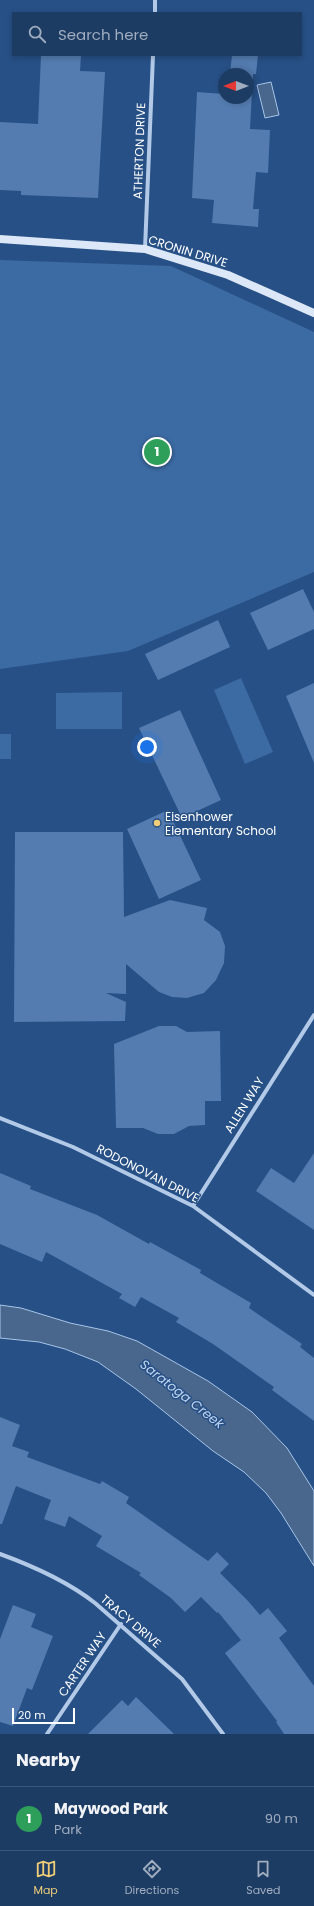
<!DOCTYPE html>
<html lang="en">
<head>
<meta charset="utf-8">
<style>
  body { margin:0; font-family:Poppins,sans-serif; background:#25436a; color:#f1f3f6 }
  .compass { position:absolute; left:218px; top:68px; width:36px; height:36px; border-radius:50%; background:#1d3c64; box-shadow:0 2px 6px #0003; rotate:270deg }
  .scale { position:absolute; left:12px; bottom:10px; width:63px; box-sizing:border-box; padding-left:4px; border:2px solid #fff; border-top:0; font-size:11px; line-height:14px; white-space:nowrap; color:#fff; -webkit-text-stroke:3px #275086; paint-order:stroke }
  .you { position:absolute; left:147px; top:747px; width:14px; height:14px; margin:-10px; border:3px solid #fff; border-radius:50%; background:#1a73e8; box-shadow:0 0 0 6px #1a73e833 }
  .badge { display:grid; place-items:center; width:26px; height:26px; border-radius:50%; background:#f0ce78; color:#fff; font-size:13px; font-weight:700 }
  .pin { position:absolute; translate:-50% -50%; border:2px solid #fff; box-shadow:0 1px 4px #0006 }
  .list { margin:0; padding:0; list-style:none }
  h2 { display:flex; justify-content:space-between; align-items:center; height:52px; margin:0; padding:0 16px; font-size:17px }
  h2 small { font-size:13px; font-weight:400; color:#a0adbf }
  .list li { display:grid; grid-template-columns:26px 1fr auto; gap:12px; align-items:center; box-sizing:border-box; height:64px; padding:0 16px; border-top:1px solid #3b5678 }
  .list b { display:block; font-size:15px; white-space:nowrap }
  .list p { margin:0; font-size:13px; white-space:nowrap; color:#a0adbf }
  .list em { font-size:13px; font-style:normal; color:#a0adbf }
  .icon { flex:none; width:22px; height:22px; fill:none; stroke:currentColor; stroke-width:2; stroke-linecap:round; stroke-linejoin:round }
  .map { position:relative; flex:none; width:314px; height:1734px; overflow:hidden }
  .search { position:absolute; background:#1d3c64; box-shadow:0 2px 6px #0003; left:12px; right:12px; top:12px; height:44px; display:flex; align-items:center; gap:10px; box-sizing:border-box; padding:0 14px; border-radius:0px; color:#a0adbf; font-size:15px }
  .sheet { height:116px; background:#1d3c64 }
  nav { display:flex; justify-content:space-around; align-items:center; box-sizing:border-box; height:56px; border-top:1px solid #3b5678; background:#1d3c64; font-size:11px; color:#a0adbf }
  nav a { display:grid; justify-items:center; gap:2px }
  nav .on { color:#f0ce78 }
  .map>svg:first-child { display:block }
</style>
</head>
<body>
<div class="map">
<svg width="314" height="1734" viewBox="0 0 314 1734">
  <rect width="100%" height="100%" fill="#275086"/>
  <!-- green -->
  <path fill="#3c6aa3" d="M 0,260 L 171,266 L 314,332 L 314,572 L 128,651 L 0,669 Z
    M 241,678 L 273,752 L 245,764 L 214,690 Z
    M 122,692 L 122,729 L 56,729 L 56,693 Z
    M 0,734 L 11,734 L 11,759 L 0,759 Z"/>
  <!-- water -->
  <path fill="#49678d" stroke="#a7c5e9" d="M 271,82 L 279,115 L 265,118 L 257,85 Z
    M 0,1305 L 21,1308 L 70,1323 L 108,1331 L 137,1341 L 208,1381 L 252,1412 L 287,1448 L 314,1491 L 314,1566 L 281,1513 L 266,1493 L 244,1472 L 213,1451 L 136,1389 L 98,1362 L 65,1349 L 39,1342 L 0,1338 Z"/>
  <!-- building -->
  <path fill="#547cb0" d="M 41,55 L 81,55 L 80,71 L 105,72 L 98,198 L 21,195 L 21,191 L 0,190 L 0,122 L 38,124 Z
    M 232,55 L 258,55 L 256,74 L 253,74 L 250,129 L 270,130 L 268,173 L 256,172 L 253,209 L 259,209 L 258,227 L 212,223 L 214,200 L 192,198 L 197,92 L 224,94 L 224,98 L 248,98 L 248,74 L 230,74 Z
    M 303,589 L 314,612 L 314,629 L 268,650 L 250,613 Z
    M 218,620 L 230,647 L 158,680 L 145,654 Z
    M 314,683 L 314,763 L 286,696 Z
    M 180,710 L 221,800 L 182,818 L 139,728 Z
    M 168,810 L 201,880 L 159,899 L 127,829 Z
    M 15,832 L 123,832 L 124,917 L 170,900 L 207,908 L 204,920 L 220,932 L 225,946 L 224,963 L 216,980 L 204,993 L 187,998 L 172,997 L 159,992 L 126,964 L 126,994 L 106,993 L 126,1002 L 125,1021 L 14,1022 Z
    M 159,1026 L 176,1026 L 187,1032 L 220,1031 L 221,1101 L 205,1101 L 205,1125 L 189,1126 L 174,1134 L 158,1134 L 143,1128 L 116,1128 L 114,1044 Z
    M 314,1153 L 314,1230 L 256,1191 L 271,1168 L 294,1183 Z
    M 0,1173 L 31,1186 L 30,1189 L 97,1215 L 149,1244 L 150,1242 L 201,1270 L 200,1273 L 251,1303 L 249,1308 L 302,1344 L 300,1347 L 314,1358 L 314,1421 L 272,1390 L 274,1387 L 213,1344 L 176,1322 L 179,1318 L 141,1297 L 135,1307 L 119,1298 L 122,1294 L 46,1252 L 42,1262 L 0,1244 Z
    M 0,1417 L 20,1425 L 12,1446 L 29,1452 L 27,1457 L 100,1484 L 102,1481 L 129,1497 L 126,1503 L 208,1561 L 217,1552 L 229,1564 L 220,1573 L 248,1601 L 260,1615 L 268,1608 L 287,1631 L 279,1638 L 314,1686 L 314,1734 L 284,1734 L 276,1722 L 277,1721 L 225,1653 L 241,1640 L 218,1612 L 217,1613 L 201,1597 L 185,1612 L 171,1598 L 139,1575 L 141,1573 L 96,1546 L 102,1536 L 69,1516 L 65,1527 L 44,1519 L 51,1500 L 16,1486 L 2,1524 L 0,1524 Z
    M 13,1605 L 36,1614 L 31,1627 L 53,1636 L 32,1690 L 27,1688 L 13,1726 L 0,1722 L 0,1639 Z
    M 136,1697 L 174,1734 L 88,1734 L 122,1700 L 128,1706 Z"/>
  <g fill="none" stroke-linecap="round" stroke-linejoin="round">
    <!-- street -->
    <path stroke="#b2cae8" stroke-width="4" d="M 155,13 L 155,0
      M 145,249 L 153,55
      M 0,1118 L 73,1147 L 193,1206 L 314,1295
      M 193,1206 L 314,1015
      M 0,1554 C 33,1566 67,1581 95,1603 L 182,1679 L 223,1734
      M 47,1734 L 121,1624"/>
    <!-- secondary -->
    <path stroke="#dce8f7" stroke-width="8" d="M 0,239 L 145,249 L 228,275 L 314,313"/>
  </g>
  <!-- markers -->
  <circle fill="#f0ce78" stroke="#275086" stroke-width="1.5" cx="157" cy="823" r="4"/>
  <g text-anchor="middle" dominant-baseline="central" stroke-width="3" stroke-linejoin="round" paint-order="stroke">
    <!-- street labels -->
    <g font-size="12" fill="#fff" stroke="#275086">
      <text transform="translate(139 151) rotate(-88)">ATHERTON DRIVE</text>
      <text transform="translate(188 251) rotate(17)">CRONIN DRIVE</text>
      <text transform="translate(244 1105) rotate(-58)">ALLEN WAY</text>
      <text transform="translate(148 1173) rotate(27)">RODONOVAN DRIVE</text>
      <text transform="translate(131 1621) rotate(40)">TRACY DRIVE</text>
      <text transform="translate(82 1664) rotate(-56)">CARTER WAY</text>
    </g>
    <!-- poi labels -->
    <g font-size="12" fill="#fff" stroke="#275086" text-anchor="start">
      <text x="165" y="816">Eisenhower<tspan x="165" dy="14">Elementary School</tspan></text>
    </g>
    <!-- water labels -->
    <g font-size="13" font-style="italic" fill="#bed4ef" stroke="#275086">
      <text transform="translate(182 1394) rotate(38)">Saratoga Creek</text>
    </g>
  </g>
</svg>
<svg class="compass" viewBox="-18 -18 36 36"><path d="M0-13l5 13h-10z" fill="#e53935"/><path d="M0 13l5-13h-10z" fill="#a0adbf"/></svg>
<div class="scale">20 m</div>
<div class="you"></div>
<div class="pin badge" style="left:157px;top:452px;background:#2e9e5b">1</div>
<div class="search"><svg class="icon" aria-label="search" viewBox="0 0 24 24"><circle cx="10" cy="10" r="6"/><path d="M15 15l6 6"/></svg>Search here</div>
</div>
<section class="sheet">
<h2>Nearby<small></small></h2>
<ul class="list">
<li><span class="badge" style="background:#2e9e5b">1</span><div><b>Maywood Park</b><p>Park</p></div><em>90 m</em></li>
</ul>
</section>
<nav>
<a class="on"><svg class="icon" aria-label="map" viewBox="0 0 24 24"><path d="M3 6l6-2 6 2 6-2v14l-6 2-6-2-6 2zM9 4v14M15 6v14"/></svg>Map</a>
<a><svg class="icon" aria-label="directions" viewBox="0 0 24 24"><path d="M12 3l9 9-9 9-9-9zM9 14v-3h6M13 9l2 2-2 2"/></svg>Directions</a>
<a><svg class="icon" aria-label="saved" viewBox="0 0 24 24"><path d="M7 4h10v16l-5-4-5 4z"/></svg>Saved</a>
</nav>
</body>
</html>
